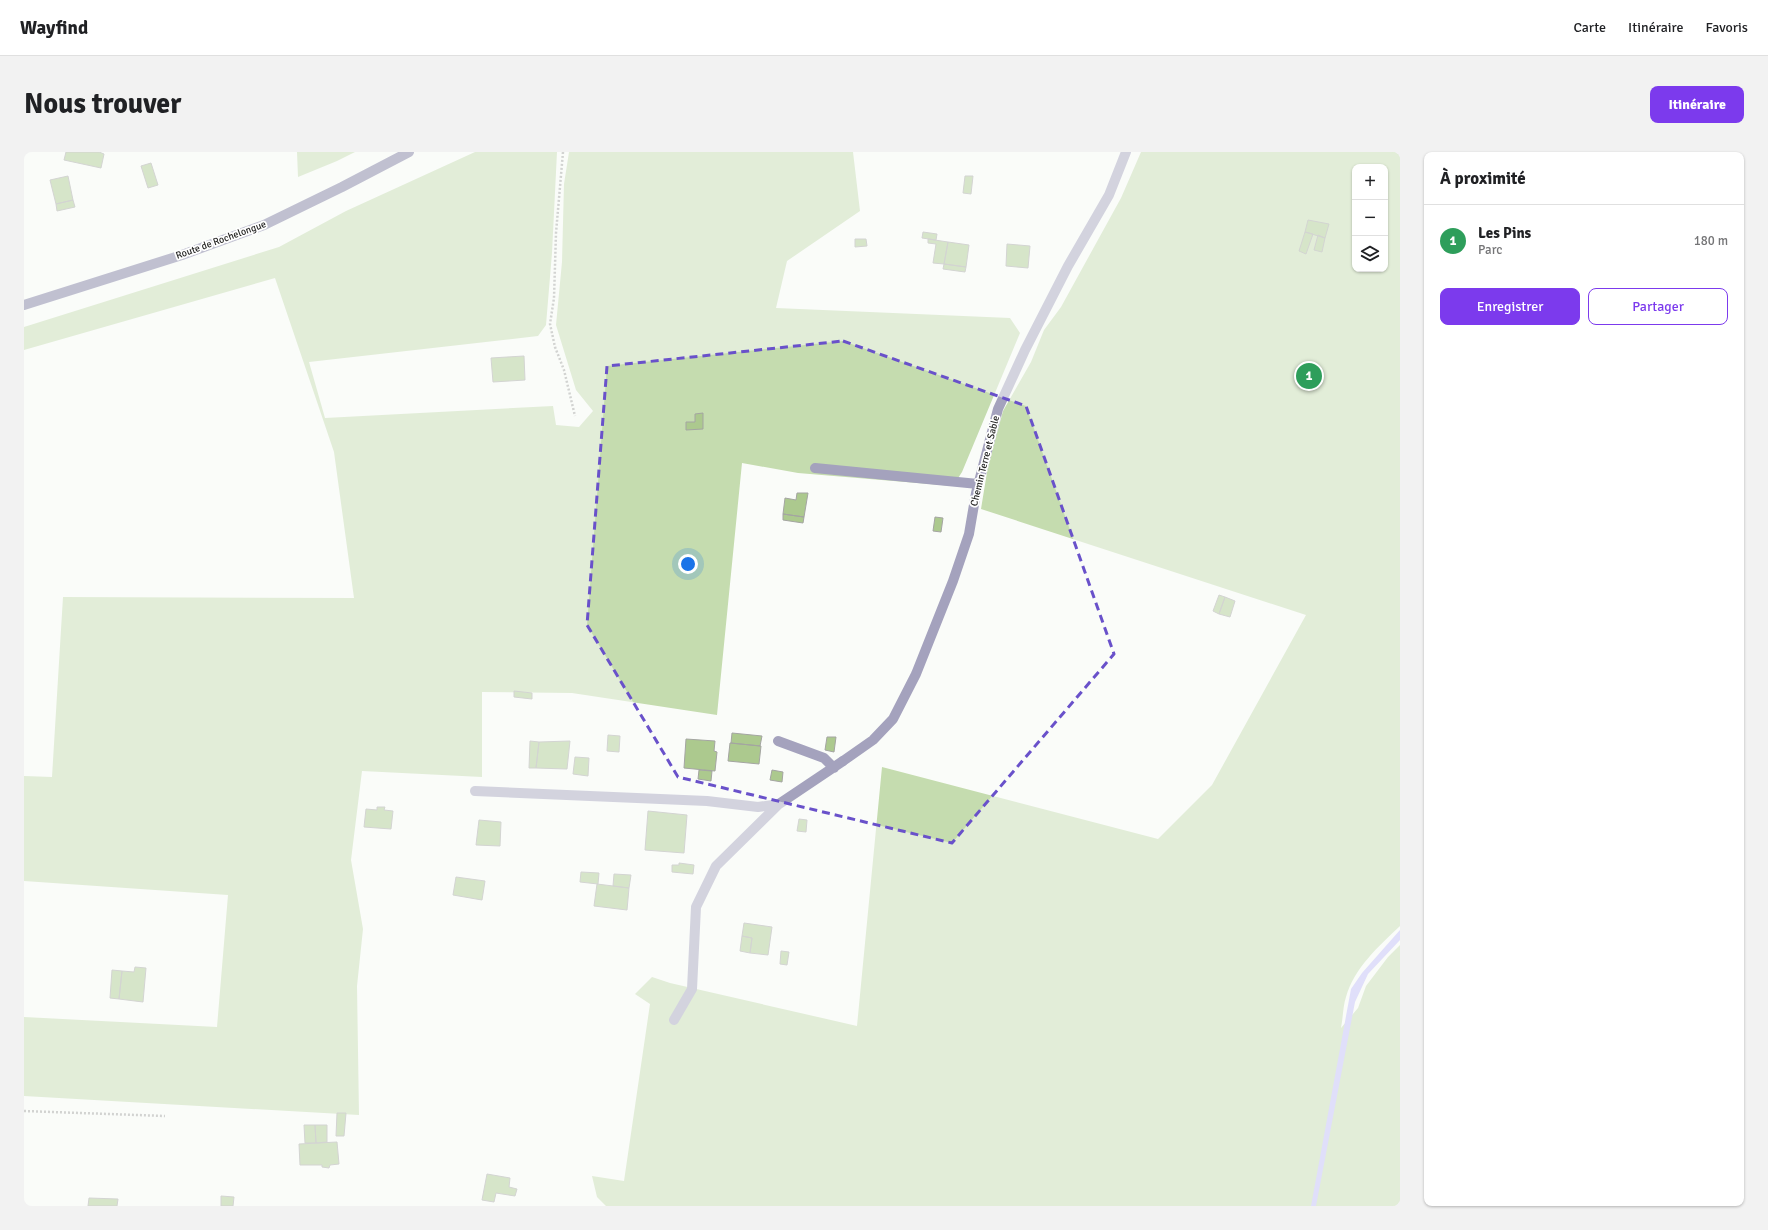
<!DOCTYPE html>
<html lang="fr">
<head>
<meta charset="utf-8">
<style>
  body { margin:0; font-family:Signika,sans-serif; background:#f2f2f2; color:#202124 }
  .controls { position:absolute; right:12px; top:12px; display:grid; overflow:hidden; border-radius:8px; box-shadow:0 1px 3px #0004 }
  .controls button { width:36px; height:36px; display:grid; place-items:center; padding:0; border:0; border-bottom:1px solid #e0e0e0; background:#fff; color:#202124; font:20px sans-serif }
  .you { position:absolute; left:664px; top:412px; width:14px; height:14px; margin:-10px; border:3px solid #fff; border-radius:50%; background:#1a73e8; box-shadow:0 0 0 6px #1a73e833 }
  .badge { display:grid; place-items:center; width:26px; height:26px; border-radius:50%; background:#7c3aed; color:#fff; font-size:13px; font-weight:700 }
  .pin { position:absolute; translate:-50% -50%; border:2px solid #fff; box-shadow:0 1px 4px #0006 }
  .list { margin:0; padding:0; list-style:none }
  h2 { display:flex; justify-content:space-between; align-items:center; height:52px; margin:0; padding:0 16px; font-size:17px }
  h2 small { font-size:13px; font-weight:400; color:#757577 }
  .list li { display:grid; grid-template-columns:26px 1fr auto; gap:12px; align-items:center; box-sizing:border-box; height:72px; padding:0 16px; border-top:1px solid #e0e0e0 }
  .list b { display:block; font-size:15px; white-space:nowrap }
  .list p { margin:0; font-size:13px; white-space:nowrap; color:#757577 }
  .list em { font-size:13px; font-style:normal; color:#757577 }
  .actions { display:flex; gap:8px; padding:12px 16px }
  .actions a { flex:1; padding:9px 0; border:1px solid #7c3aed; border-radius:8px; text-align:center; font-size:14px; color:#7c3aed }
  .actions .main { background:#7c3aed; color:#fff }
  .icon { flex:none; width:22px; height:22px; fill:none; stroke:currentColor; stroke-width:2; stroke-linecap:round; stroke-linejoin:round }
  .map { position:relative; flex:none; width:1376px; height:1054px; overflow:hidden; border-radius:8px }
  header { display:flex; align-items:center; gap:24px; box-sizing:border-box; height:56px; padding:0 20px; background:#fff; border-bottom:1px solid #e0e0e0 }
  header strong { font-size:19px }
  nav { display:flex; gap:22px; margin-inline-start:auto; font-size:14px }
  .intro { display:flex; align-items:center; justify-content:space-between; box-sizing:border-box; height:96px; padding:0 24px }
  h1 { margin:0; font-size:28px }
  .button { padding:10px 18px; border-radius:8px; background:#7c3aed; color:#fff; font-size:14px; font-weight:700 }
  main { display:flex; gap:24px; padding:0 24px }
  aside { flex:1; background:#fff; border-radius:8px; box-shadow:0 1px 3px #0004 }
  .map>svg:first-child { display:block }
</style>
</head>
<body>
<header>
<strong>Wayfind</strong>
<nav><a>Carte</a><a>Itinéraire</a><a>Favoris</a></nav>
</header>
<div class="intro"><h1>Nous trouver</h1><a class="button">Itinéraire</a></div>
<main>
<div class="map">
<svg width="1376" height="1054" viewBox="0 0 1376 1054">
  <rect width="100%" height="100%" fill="#fafcf9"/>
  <!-- green -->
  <path fill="#c5dcaf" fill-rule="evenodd" d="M 273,0 L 331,0 L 313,9 L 274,25 Z
    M 451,0 L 533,0 L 528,101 L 522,173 L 514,184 L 285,210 L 301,266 L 529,254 L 532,273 L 555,275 L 569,259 L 552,238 L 532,173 L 538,110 L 540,32 L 545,0 L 829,0 L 836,59 L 763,109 L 752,156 L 986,166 L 996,181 L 938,320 L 929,334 L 774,321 L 718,311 L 693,563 L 548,541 L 458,540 L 458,625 L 338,619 L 327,708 L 339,777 L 333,834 L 335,963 L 0,944 L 0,865 L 193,875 L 204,743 L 0,729 L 0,624 L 28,625 L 39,445 L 330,446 L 310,300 L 251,126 L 0,198 L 0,175 L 255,95 L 322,59 Z
    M 1117,0 L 1376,0 L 1376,774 C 1355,794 1330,816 1322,845 C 1319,854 1319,866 1317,876 L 1334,856 L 1342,834 L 1364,805 L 1376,793 L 1376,1054 L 582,1054 L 573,1045 L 568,1024 L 600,1029 L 626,852 L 611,842 L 628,825 L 646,831 L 833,874 L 858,615 L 1134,687 L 1188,633 L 1282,463 L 957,357 L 964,314 L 979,259 L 1007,210 L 1020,178 L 1037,155 L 1097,46 ZM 1331,15 L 1361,15 L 1361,117 L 1331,117 Z"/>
  <!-- water -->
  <path fill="#c1bcfa" d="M 1376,778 L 1376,788 L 1344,822 L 1331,850 L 1292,1054 L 1287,1054 L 1327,837 L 1338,821 Z"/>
  <!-- building -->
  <path fill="#acc98e" stroke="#a4a5a2" d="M 42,0 L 75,0 L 80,2 L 77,16 L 40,8 Z
    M 127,11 L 134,33 L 124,36 L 117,14 Z
    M 44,24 L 49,48 L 32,52 L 26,28 Z
    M 941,24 L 949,24 L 947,42 L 939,41 Z
    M 49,48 L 51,55 L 33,59 L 32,52 Z
    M 1284,68 L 1305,72 L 1301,86 L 1281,80 Z
    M 899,80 L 913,82 L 912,88 L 898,86 Z
    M 1281,80 L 1289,82 L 1282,102 L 1275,99 Z
    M 1294,83 L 1301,86 L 1298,100 L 1290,98 Z
    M 831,87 L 842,87 L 843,94 L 831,95 Z
    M 904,87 L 924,90 L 920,112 L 909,111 L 912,92 L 904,91 Z
    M 924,90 L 945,93 L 942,115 L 920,112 Z
    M 983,92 L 1006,94 L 1004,116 L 982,114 Z
    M 920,112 L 942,115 L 941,120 L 919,117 Z
    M 500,204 L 501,228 L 469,230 L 467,206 Z
    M 679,261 L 679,277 L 662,278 L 662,270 L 671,270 L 671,262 Z
    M 773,341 L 784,341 L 780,365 L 759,362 L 761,346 L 772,348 Z
    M 759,362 L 780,365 L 779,371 L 759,368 Z
    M 911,365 L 919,366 L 917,380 L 909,379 Z
    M 1195,443 L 1201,445 L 1195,462 L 1189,459 Z
    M 1201,445 L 1211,449 L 1206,465 L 1195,462 Z
    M 490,539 L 508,541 L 508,547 L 490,545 Z
    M 708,581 L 738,584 L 736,594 L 707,591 Z
    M 584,583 L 596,584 L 595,600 L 583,599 Z
    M 803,585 L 812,585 L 810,600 L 801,598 Z
    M 662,587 L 691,589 L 690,599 L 693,600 L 691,619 L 660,616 Z
    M 506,589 L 515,590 L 512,616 L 505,616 Z
    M 546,589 L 543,617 L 512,616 L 515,590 Z
    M 706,591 L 737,594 L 735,612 L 704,609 Z
    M 551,605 L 565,606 L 564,624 L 549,622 Z
    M 675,618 L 688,619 L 687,629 L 674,627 Z
    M 748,618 L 759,620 L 758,630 L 746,628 Z
    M 353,655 L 361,655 L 360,658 L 369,659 L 367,677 L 340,675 L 342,657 L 353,658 Z
    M 624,659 L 663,663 L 660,701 L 621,698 Z
    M 775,667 L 783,668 L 782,680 L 773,679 Z
    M 455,668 L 477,670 L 476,694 L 452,693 Z
    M 655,711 L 670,713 L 669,722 L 648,720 L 648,713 L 655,713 Z
    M 557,720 L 575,721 L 574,732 L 556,730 Z
    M 590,722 L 607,723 L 605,736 L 589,734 Z
    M 432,725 L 461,729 L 458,748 L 429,743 Z
    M 573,732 L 605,736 L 603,758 L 570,754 Z
    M 720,771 L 748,775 L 744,803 L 726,801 L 728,786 L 718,784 Z
    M 718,784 L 728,786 L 726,801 L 716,799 Z
    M 757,799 L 765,800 L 763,813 L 756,812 Z
    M 111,815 L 122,816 L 119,850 L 95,847 L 98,819 L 110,820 Z
    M 88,818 L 98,819 L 95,847 L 86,846 Z
    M 313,961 L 322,961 L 320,984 L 312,984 Z
    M 280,973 L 291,973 L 292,991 L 281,991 Z
    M 291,973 L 303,973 L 303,990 L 292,991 Z
    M 313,990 L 315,1012 L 306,1013 L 305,1016 L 298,1015 L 298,1013 L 276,1013 L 275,992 Z
    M 463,1022 L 486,1026 L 485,1035 L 493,1037 L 491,1044 L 472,1041 L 470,1050 L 458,1048 Z
    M 197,1044 L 210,1045 L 209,1054 L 197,1054 Z
    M 65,1046 L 94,1047 L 93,1054 L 64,1054 Z"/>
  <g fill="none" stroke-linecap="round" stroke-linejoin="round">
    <!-- path -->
    <path stroke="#a2a3a1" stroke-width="2.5" stroke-dasharray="2 2" stroke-linecap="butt" d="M 539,0 L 532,81 L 530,146 L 526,172 L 531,195 L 540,218 L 551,264
      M 0,959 L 141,964"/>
    <!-- service -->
    <path stroke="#a4a2bd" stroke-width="10" d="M 791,316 L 954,332
      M 754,589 L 800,606 L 810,616
      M 451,639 L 683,649 L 734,655 L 755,652 L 819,609
      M 650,868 L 668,837 L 672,755 L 692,714 L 755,652"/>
    <!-- minor -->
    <path stroke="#a4a2bd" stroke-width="10" d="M 819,609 L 849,588 L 869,567 L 892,522 L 929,429 L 945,382 L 952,341 L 974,257 L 1001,198 L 1044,114 L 1085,43 L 1102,0"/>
    <!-- secondary -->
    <path stroke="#7a789e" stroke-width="10" d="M 0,153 L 158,103 L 240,73 L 318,35 L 385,0"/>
  </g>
  <!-- marked area -->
  <path d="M0 0H1376V1054H0ZM 819,189 L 1002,254 L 1090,502 L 928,691 L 654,625 L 563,473 L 583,214 Z" fill="#fafcf9" fill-opacity=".55" fill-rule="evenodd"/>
  <path fill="none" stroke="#6951ca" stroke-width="3" stroke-dasharray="8 5" stroke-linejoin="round" d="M 819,189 L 1002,254 L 1090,502 L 928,691 L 654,625 L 563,473 L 583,214 Z"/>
  <g text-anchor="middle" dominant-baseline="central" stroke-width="3.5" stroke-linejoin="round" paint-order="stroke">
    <!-- street labels -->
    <g font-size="10" fill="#242423" stroke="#fff">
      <text transform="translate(197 88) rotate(-20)">Route de Rochelongue</text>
      <text transform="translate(961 309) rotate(-76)">Chemin Terre et Sable</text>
    </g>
  </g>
</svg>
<div class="controls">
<button>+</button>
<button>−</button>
<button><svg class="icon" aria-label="layers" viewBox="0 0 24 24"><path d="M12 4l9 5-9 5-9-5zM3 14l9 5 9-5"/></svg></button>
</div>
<div class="you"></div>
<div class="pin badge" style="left:1285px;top:224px;background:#2e9e5b">1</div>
</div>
<aside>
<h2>À proximité<small></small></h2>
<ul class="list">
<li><span class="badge" style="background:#2e9e5b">1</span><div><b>Les Pins</b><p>Parc</p></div><em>180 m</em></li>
</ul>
<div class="actions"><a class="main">Enregistrer</a><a>Partager</a></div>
</aside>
</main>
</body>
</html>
